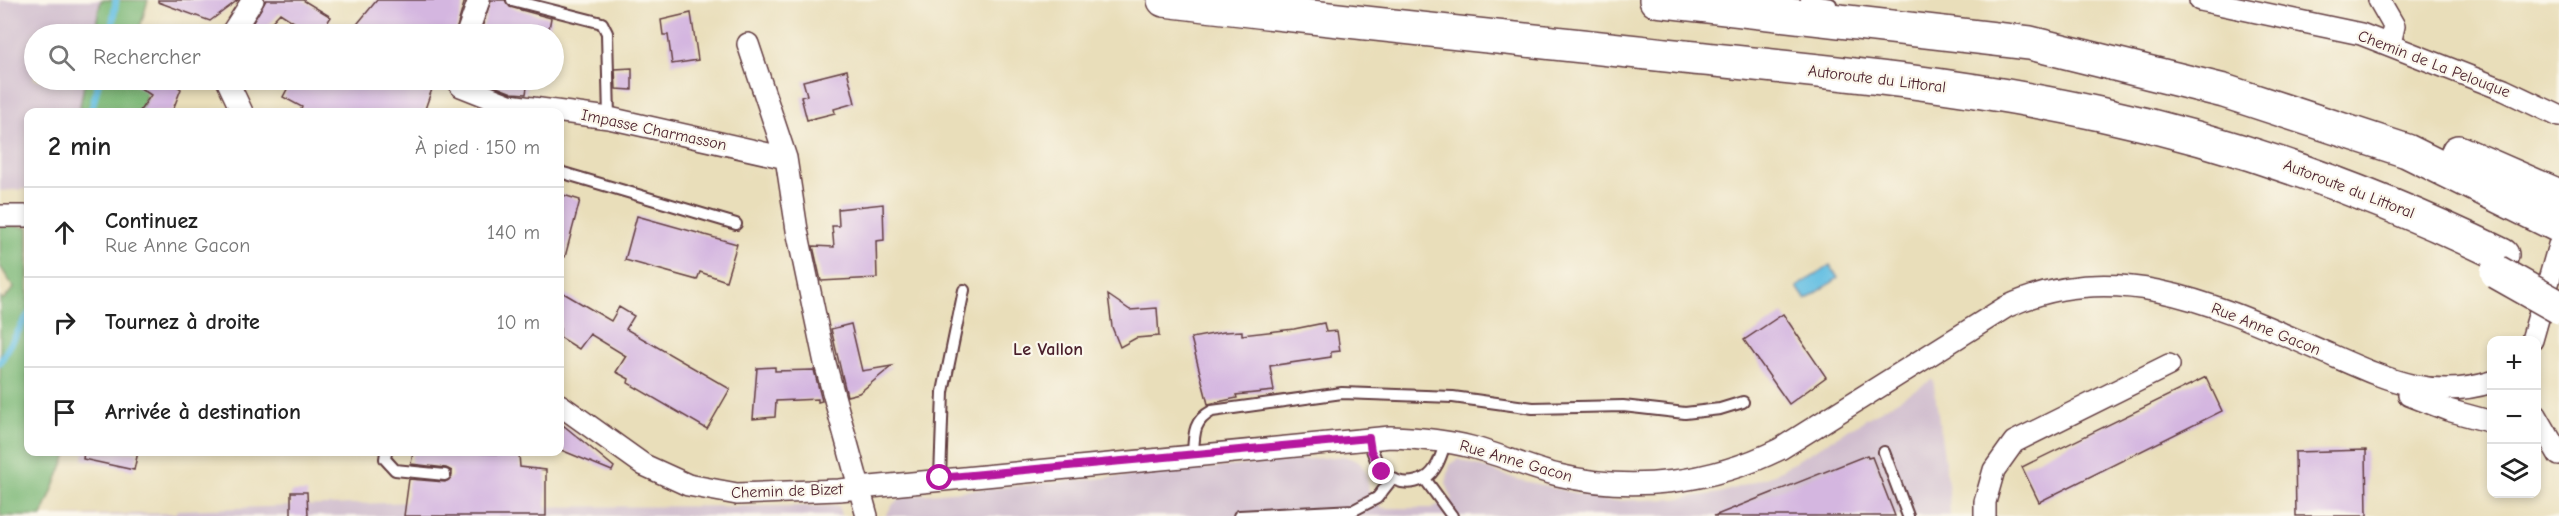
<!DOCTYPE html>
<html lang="fr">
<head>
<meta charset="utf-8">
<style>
  body { margin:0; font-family:"Comic Neue",sans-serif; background:#f2f2f2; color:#222 }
  .controls { position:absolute; right:18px; bottom:18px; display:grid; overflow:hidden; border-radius:12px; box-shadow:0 3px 9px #0003 }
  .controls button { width:54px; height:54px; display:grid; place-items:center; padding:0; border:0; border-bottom:2px solid #e0e0e0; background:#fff; color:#222; font:30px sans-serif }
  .stop { position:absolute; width:18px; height:18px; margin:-14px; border:4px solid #b5179e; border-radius:50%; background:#fff }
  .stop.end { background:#b5179e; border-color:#fff; box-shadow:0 2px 6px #0008 }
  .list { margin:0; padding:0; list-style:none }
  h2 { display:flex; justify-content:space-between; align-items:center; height:78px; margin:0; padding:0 24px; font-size:26px }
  h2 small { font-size:20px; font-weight:400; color:#767676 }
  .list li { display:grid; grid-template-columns:39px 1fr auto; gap:18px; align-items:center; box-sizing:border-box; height:90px; padding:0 24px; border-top:2px solid #e0e0e0 }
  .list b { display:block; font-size:22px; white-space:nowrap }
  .list p { margin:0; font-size:20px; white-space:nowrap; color:#767676 }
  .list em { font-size:20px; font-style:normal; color:#767676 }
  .icon { flex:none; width:33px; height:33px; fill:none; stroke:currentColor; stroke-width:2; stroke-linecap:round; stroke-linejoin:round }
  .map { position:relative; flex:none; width:2559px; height:516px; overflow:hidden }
  .search { position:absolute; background:#fff; box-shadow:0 3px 9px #0003; left:24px; top:24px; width:540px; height:66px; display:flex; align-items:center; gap:15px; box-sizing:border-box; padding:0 21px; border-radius:33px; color:#767676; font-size:22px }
  .panel { position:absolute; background:#fff; box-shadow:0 3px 9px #0003; left:24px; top:108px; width:540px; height:348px; border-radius:12px }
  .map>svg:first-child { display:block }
</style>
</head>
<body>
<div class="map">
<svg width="2559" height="516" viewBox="0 0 2559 516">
  <rect width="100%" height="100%" fill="#fbf7ec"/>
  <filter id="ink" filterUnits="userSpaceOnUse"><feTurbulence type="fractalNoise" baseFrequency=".0167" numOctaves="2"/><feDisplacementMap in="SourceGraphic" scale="12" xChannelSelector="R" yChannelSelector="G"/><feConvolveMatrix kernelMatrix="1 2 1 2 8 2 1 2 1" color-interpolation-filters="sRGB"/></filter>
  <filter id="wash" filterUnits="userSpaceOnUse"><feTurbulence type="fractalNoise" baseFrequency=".008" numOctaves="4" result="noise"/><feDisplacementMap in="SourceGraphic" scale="24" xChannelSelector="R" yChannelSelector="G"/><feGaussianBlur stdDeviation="1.35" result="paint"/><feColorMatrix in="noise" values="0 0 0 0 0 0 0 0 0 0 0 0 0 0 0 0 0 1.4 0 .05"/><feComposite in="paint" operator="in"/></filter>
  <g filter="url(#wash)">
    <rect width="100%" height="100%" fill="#e9deba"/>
    <!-- industrial -->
    <path fill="#d0bdce" d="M 0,0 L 101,0 L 94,34 L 34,34 L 34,80 L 85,80 L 79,112 L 28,112 L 28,189 L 0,191 Z
      M 1933,379 L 1949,491 L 1950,516 L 885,516 L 894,503 L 907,496 L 1344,456 L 1360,462 L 1366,472 L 1369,491 L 1381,508 L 1431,508 L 1452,499 L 1446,483 L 1450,465 L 1458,459 L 1516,479 L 1608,501 L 1675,499 L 1720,493 L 1771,476 Z
      M 415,502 L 440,507 L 839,506 L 841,516 L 42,516 L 176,513 L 178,510 Z"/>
    <!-- forest -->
    <path fill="#7db877" stroke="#646c51" stroke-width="1.5" d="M 101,0 L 148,0 L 138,34 L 94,34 Z
      M 85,80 L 151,80 L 141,112 L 79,112 Z
      M 0,225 L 28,227 L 28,452 L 68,452 L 42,516 L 0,516 L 0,298 L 4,299 L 14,288 L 0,266 Z"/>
    <!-- water -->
    <path fill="#65bfe2" stroke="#586f86" stroke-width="1.5" d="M 1830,265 L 1838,278 L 1806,300 L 1797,287 Z"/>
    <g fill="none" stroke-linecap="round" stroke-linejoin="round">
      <!-- stream -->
      <path stroke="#65bfe2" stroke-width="7" d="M 111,34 L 116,0
        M 91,112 L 99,80
        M 0,362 L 28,315"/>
    </g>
    <g id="blocks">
      <!-- building -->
      <path fill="#d4b6e0" d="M 158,0 L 238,0 L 210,21 L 158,2 Z
        M 266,0 L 303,0 L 331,17 L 320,34 L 312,34 L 280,13 L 260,34 L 246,34 Z
        M 377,0 L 465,0 L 455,34 L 349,34 Z
        M 491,0 L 505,0 L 510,7 L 551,18 L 548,34 L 480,34 Z
        M 691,13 L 698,60 L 672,64 L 668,35 L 663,35 L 661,20 Z
        M 632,68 L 632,90 L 616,89 L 615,69 Z
        M 847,70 L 855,103 L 834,109 L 835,113 L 807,120 L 801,97 L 807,95 L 803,81 Z
        M 128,80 L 168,80 L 181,89 L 172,112 L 139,112 L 151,95 Z
        M 292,80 L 407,80 L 407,84 L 432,89 L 424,112 L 300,112 L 302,107 L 283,97 Z
        M 479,80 L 528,80 L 526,94 L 512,93 Z
        M 560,194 L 580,200 L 565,257 L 560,256 Z
        M 883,204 L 884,240 L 876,241 L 877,278 L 821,281 L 813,246 L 834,247 L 832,226 L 839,226 L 838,209 Z
        M 637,216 L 737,244 L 726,281 L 700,272 L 697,280 L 625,260 Z
        M 560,291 L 611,321 L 619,307 L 634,316 L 626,329 L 730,389 L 707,429 L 628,383 L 629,379 L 616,372 L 626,356 L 590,334 L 579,349 L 560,337 Z
        M 1108,295 L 1130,310 L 1157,308 L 1159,336 L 1136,338 L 1120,347 L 1112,327 Z
        M 1783,314 L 1826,377 L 1789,404 L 1744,340 Z
        M 1324,323 L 1326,332 L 1337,331 L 1340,351 L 1331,352 L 1331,357 L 1270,366 L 1274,391 L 1236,395 L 1237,398 L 1208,404 L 1191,338 L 1224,332 L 1242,331 L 1242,335 L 1294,329 Z
        M 851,324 L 862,371 L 892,366 L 859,393 L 847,396 L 831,329 Z
        M 775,367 L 775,371 L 814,370 L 822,401 L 818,402 L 818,399 L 776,401 L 775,417 L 753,419 L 757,368 Z
        M 2206,377 L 2222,411 L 2039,502 L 2022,467 Z
        M 563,425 L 614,467 L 612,471 L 561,450 Z
        M 2366,450 L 2367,516 L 2296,516 L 2295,452 Z
        M 84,452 L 138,452 L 134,470 L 83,459 Z
        M 413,452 L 519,454 L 520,467 L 546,470 L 546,516 L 404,516 L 409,479 L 445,482 L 452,476 L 452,471 L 446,468 L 411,464 Z
        M 1867,455 L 1868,458 L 1872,457 L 1895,516 L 1714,516 Z
        M 291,492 L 307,492 L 308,516 L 291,516 Z"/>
    </g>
  </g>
  <g filter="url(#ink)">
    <use href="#blocks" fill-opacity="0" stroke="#623c40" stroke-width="1.5"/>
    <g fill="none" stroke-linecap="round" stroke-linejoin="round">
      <!-- service casing -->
      <g stroke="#623c40" stroke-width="14">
        <path id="service" d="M 512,0 L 602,23 L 607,33 L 609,118
          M 1806,0 L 1831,4
          M 560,172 L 736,224
          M 1369,438 C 1374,465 1393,494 1425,478 C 1437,472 1442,453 1446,441
          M 386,452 L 385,459 L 395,470 L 445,475
          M 1884,452 L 1908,516
          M 1193,455 C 1194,434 1193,421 1212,411 L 1342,393 L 1453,397 L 1533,408 L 1623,406 L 1685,413 L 1720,409 L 1743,402
          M 940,478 L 943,392 L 964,290
          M 1425,479 L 1452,516
          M 1239,516 L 1354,510 L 1377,498 L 1392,479"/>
      </g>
      <!-- minor casing -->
      <g stroke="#623c40" stroke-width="24">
        <path id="minor" d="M 2200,0 L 2361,34 L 2504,90 L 2559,116
          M 2379,0 L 2394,26 L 2390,44
          M 231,34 L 253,0
          M 467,34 L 479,0
          M 748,44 L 786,158 L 797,230 L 825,363 L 867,516
          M 227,80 L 242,112
          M 456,80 L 461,86 L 509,105 L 609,118 L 786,158
          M 0,216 L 28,216
          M 2532,340 L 2559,245
          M 2409,395 L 2448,410 L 2492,422
          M 560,405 L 644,465 L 688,485 L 737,494 L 839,490 L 1390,437 C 1418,438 1444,440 1471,447 C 1501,455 1529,468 1558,475 C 1633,493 1711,483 1780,449 L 2006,307 C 2119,254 2225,309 2331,355 C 2386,379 2431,401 2492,382
          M 2536,415 L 2559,455
          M 1985,516 L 1985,502 L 1994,470 L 2014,442 L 2169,365"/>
      </g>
      <!-- motorway casing -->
      <g stroke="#623c40" stroke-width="36">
        <path id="motorway" d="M 1164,0 C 1337,21 1511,38 1684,57 C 1823,71 1964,84 2100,114 C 2240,144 2374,193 2502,255
          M 1656,0 L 2030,43 L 2224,91 L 2407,151 L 2559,226
          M 2458,152 L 2559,196"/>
      </g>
      <!-- service -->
      <use href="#service" stroke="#fff" stroke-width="10"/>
      <!-- minor -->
      <use href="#minor" stroke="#fff" stroke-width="21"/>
      <!-- motorway -->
      <use href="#motorway" stroke="#fff" stroke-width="33"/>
      <!-- motorway-bridge casing -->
      <g stroke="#623c40" stroke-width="36" stroke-linecap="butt">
        <path id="motorway-bridge" d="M 2497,272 L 2559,307"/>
      </g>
      <!-- motorway-bridge -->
      <use href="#motorway-bridge" stroke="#fff" stroke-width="33"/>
    </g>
  </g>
  <g fill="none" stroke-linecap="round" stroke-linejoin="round" filter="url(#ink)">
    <!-- route -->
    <path stroke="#b5179e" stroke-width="8" d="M 940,478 L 1369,438 L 1371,451 L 1382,472"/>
  </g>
  <g text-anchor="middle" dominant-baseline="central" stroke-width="4.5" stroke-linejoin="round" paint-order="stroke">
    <!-- street labels -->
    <g font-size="16" fill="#4a1f2b" stroke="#fbf7ec">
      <text transform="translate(2434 64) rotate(21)">Chemin de La Pelouque</text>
      <text transform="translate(1877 79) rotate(7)">Autoroute du Littoral</text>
      <text transform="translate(654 130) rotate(12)">Impasse Charmasson</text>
      <text transform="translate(2349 189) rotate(21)">Autoroute du Littoral</text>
      <text transform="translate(2266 329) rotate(22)">Rue Anne Gacon</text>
      <text transform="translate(1516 461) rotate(16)">Rue Anne Gacon</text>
      <text transform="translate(787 491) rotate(-2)">Chemin de Bizet</text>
    </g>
    <!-- neighbourhood labels -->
    <g font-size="18" font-weight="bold" fill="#4a1f2b" stroke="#fbf7ec">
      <text x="1048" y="349">Le Vallon</text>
    </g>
  </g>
</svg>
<div class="controls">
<button>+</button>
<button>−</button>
<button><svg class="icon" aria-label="layers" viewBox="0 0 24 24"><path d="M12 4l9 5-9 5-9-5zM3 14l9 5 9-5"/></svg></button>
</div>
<div class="stop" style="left:940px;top:478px"></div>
<div class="stop end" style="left:1382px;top:472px"></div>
<div class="search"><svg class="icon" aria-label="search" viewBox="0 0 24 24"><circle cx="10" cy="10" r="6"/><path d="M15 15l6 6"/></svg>Rechercher</div>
<section class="panel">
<h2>2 min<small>À pied · 150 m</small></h2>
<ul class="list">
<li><svg class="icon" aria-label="ahead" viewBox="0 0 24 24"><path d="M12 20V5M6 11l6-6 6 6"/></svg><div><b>Continuez</b><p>Rue Anne Gacon</p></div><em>140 m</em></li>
<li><svg class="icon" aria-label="right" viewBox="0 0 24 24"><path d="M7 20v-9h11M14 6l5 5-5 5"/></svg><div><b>Tournez à droite</b></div><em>10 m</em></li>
<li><svg class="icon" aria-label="arrive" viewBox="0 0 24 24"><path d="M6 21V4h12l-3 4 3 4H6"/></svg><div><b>Arrivée à destination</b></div></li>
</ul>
</section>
</div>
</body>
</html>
